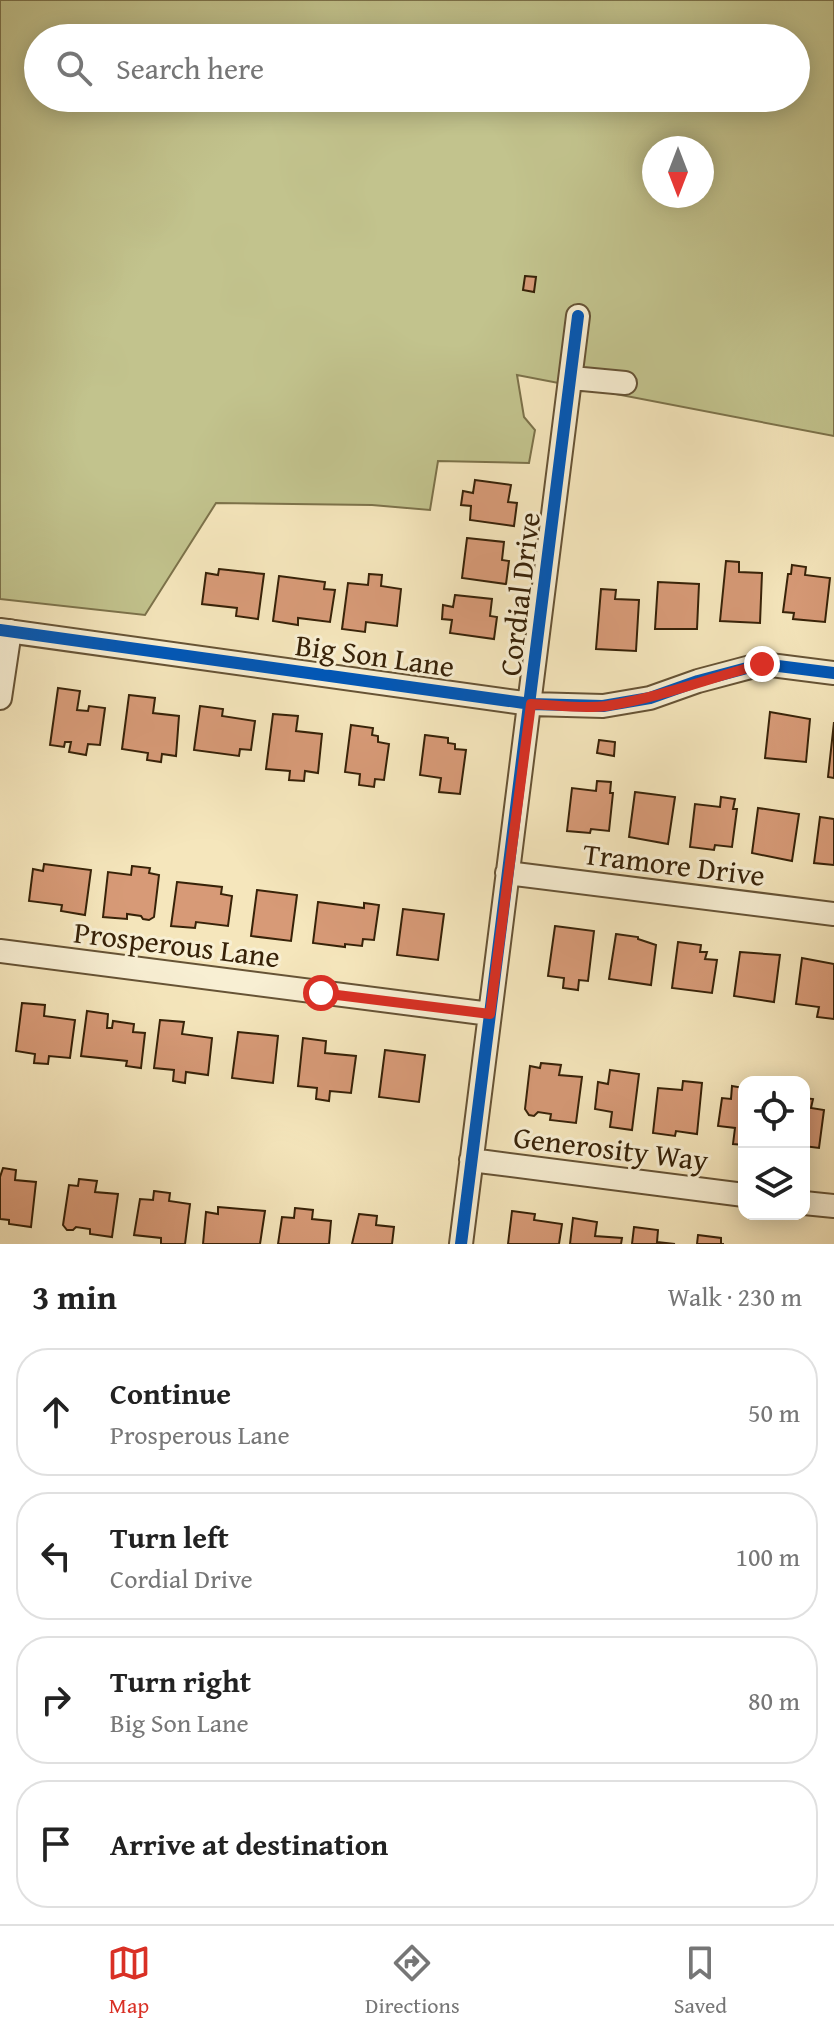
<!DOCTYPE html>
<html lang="en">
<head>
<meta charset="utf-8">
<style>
  body { margin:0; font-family:"Gentium Book Plus",serif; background:#f6f6f6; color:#222 }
  .controls { position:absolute; right:24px; bottom:24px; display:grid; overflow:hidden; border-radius:16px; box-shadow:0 4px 20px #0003 }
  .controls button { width:72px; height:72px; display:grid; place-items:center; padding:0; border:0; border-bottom:2px solid #e0e0e0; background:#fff; color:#222; font:40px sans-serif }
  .compass { position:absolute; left:642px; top:136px; width:72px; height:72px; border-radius:50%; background:#fff; box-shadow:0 4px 20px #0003; rotate:180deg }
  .stop { position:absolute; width:24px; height:24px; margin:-18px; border:6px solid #d93025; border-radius:50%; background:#fff }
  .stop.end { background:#d93025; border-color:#fff; box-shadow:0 2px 8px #0008 }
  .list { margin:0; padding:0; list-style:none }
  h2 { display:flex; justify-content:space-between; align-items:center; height:104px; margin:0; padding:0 32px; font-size:34px }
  h2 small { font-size:26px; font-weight:400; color:#767676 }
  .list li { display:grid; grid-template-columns:52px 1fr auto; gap:24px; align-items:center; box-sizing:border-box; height:128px; margin:0 16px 16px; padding:0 16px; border:2px solid #e0e0e0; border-radius:32px }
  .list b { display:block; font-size:30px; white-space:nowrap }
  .list p { margin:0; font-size:26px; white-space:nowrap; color:#767676 }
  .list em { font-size:26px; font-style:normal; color:#767676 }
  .icon { flex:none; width:44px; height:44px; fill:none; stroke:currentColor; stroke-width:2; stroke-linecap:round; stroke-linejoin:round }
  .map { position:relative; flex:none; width:834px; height:1244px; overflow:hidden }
  .search { position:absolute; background:#fff; box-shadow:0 4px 20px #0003; left:24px; right:24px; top:24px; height:88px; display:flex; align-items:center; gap:20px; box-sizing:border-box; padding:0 28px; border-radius:44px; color:#767676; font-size:30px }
  .sheet { height:680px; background:#fff }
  nav { display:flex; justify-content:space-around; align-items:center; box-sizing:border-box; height:112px; border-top:2px solid #e0e0e0; background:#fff; font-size:22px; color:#767676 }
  nav a { display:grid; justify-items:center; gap:4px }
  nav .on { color:#d93025 }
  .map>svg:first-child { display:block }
</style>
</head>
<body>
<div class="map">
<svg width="834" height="1244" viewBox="0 0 834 1244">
  <rect width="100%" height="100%" fill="#f5e6bc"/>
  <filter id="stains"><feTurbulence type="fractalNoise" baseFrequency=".0025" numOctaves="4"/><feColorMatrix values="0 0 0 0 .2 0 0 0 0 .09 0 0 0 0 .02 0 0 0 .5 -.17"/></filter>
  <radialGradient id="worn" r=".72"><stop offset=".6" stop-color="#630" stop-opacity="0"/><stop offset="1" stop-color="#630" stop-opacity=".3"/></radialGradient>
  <!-- green -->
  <path fill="#c2c38d" stroke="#7c724a" stroke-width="2" fill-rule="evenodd" d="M 0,0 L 834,0 L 834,436 L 517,375 L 524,417 L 535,430 L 529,463 L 438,461 L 430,510 L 372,505 L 216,503 L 145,615 L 0,599 ZM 38,38 L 796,38 L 796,98 L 38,98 ZM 654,148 L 702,148 L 702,196 L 654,196 Z"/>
  <!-- building -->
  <path fill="#d79a77" stroke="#372208" stroke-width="2" d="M 525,276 L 536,277 L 534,292 L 523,290 Z
    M 475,480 L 511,485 L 508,502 L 517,503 L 514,526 L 470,520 L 471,506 L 461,505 L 463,491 L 473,493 Z
    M 467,538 L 504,542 L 502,560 L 509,561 L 506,584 L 462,578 Z
    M 726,561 L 739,562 L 739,572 L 762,573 L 760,623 L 720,621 Z
    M 792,565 L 806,567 L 805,575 L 830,578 L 825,622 L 793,619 L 794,613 L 783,612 L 788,574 L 791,574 Z
    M 219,569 L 264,574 L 258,619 L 236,616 L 237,608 L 202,604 L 206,573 L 218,575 Z
    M 369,574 L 382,575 L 381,586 L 401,589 L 397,626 L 366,622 L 365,632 L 342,629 L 348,583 L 368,585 Z
    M 279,576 L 325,582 L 324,589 L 335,590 L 330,622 L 298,618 L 298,625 L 273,621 Z
    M 658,582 L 699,584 L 697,629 L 655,629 Z
    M 601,589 L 616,590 L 615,599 L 639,600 L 636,651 L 596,649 Z
    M 455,595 L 492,599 L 490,616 L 497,617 L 494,639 L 450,633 L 452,620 L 442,619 L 443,605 L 453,607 Z
    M 58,688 L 80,691 L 77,710 L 88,711 L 89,706 L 105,708 L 100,745 L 88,744 L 86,755 L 69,752 L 71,742 L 65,742 L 64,747 L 50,745 Z
    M 129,695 L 155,698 L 153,713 L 179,716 L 176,756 L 162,754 L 161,762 L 147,760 L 148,753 L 122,749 Z
    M 200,706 L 223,709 L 222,716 L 255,721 L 251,750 L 240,749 L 239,756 L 194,750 Z
    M 770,712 L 810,719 L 806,762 L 765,758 Z
    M 273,714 L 298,716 L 296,731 L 322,734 L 318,773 L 305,771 L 304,781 L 289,780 L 290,771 L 266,769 Z
    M 834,722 L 834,778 L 828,777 Z
    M 351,725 L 373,728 L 372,735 L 378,736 L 378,742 L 389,744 L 384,780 L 375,779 L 374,787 L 359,785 L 360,774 L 345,772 Z
    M 425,735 L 448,738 L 448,743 L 455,744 L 455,749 L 466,750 L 460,794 L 439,792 L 441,778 L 420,775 Z
    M 599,740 L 615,742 L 614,756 L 597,753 Z
    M 597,781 L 611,782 L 610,793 L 613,793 L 609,831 L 591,829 L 590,833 L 567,831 L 572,788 L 596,791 Z
    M 635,792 L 675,797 L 668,844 L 629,837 Z
    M 721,797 L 735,799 L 733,809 L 737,809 L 732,847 L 715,845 L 714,850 L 690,847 L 695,804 L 720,807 Z
    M 758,808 L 799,814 L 792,861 L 752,853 Z
    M 820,817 L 834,819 L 834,865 L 814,863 Z
    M 44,864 L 91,870 L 85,915 L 61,911 L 62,905 L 29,901 L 33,869 L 43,871 Z
    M 132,866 L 150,868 L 149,873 L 159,875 L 154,917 L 149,920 L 143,919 L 141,916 L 127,914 L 127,919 L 103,917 L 108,872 L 131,875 Z
    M 177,882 L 222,887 L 221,894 L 232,896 L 228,926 L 196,922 L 195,928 L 171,926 Z
    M 257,890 L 297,895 L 291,941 L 251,936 Z
    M 318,902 L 364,908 L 364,903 L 379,905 L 374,940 L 363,939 L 362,946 L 345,944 L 345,947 L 313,943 Z
    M 403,909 L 444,914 L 438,960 L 397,955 Z
    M 555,926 L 594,931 L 588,981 L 579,980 L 578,990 L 563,988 L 564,978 L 548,976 Z
    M 616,934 L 638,937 L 638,939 L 656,945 L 651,985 L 609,979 Z
    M 678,942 L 701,945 L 700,952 L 707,952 L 705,959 L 717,960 L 712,993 L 672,988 Z
    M 740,952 L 780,955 L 774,1002 L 734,996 Z
    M 802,958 L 834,964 L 834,1019 L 817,1017 L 819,1007 L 796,1004 Z
    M 22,1003 L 45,1005 L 44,1016 L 75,1020 L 70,1058 L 49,1056 L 48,1064 L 34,1063 L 35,1054 L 16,1051 Z
    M 87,1011 L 108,1014 L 107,1028 L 112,1028 L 113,1021 L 134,1024 L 133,1032 L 145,1033 L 141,1068 L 126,1066 L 127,1061 L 81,1056 Z
    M 160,1020 L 184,1022 L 182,1034 L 212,1038 L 208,1075 L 186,1072 L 185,1083 L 173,1081 L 174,1070 L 154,1068 Z
    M 238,1032 L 278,1036 L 273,1083 L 232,1078 Z
    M 303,1038 L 326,1041 L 325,1053 L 356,1056 L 351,1093 L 330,1091 L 329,1101 L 316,1099 L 317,1088 L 298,1086 Z
    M 385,1050 L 425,1055 L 419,1102 L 379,1097 Z
    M 541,1063 L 561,1065 L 559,1075 L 582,1077 L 576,1123 L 550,1120 L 551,1114 L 538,1112 L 534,1116 L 529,1115 L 525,1109 L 530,1066 L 540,1068 Z
    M 610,1070 L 639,1074 L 632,1130 L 610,1127 L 612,1112 L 595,1109 L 598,1082 L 608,1084 Z
    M 683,1081 L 702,1083 L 697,1134 L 676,1131 L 675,1136 L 653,1133 L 658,1088 L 682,1090 Z
    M 732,1086 L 744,1088 L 744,1145 L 733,1144 L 735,1128 L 718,1126 L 722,1098 L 731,1099 Z
    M 804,1098 L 813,1099 L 811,1108 L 824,1110 L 819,1148 L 804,1146 Z
    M 3,1168 L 16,1170 L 15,1180 L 36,1182 L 31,1227 L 9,1224 L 9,1220 L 0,1219 L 0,1177 Z
    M 79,1179 L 97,1181 L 95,1192 L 118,1194 L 112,1237 L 90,1234 L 90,1229 L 76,1227 L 73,1230 L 67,1230 L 63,1225 L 69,1185 L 78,1186 Z
    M 154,1191 L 170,1193 L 169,1201 L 190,1204 L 185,1244 L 161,1244 L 161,1238 L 134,1235 L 140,1199 L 153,1200 Z
    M 218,1207 L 265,1211 L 260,1244 L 203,1244 L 206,1212 L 218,1214 Z
    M 295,1208 L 313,1210 L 312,1219 L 331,1221 L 329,1244 L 278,1244 L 282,1217 L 294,1218 Z
    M 512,1211 L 535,1214 L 534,1220 L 562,1224 L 559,1244 L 508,1244 Z
    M 359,1214 L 377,1216 L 376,1225 L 394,1227 L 392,1244 L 352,1244 Z
    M 573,1218 L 597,1222 L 595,1236 L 622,1238 L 621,1244 L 570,1244 Z
    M 634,1227 L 658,1230 L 657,1242 L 675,1244 L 632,1244 Z
    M 698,1235 L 721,1238 L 721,1244 L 724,1244 L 697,1244 Z"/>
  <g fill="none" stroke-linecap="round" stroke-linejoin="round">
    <!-- minor casing -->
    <g stroke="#665335" stroke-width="26">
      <path id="minor" d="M 572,378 L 625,383
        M 0,630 L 531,704 L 603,706 L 650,698 L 698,681 L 762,664 L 834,673
        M 0,698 L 10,631
        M 507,873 L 834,914
        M 0,951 L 490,1014
        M 471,1160 L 744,1195
        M 804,1203 L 834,1206
        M 461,1244 L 578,316"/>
    </g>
    <!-- minor -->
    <use href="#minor" stroke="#f8efd3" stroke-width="22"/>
    <!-- cycleway casing -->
    <g stroke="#f8efd3" stroke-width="17">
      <path id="cycleway" d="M 0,630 L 531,704 L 603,706 L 650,698 L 698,681 L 762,664 L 834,673
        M 461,1244 L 578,316"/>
    </g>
    <!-- cycleway -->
    <use href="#cycleway" stroke="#0057b8" stroke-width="12"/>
  </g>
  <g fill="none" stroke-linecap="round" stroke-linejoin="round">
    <!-- route -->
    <path stroke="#d93025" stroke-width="10" d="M 321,993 L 490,1014 L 531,704 C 555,705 582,709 606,706 C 659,698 710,678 762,664"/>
  </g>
  <g text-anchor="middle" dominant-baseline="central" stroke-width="6" stroke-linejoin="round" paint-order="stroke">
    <!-- street labels -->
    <g font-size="30" fill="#372208" stroke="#f8efd3">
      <text transform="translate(519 594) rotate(-83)">Cordial Drive</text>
      <text transform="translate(375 655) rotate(8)">Big Son Lane</text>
      <text transform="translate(674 864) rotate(7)">Tramore Drive</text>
      <text transform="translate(177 944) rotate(7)">Prosperous Lane</text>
      <text transform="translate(611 1148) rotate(7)">Generosity Way</text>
    </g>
  </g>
  <rect width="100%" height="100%" filter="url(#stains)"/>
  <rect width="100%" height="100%" fill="url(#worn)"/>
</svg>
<div class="controls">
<button><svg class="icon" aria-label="locate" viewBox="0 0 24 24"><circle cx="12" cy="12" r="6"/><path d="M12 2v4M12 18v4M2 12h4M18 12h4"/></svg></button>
<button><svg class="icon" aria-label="layers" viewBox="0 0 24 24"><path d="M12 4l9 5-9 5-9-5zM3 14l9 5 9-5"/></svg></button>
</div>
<svg class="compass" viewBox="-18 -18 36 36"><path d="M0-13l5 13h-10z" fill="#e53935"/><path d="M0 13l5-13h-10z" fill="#767676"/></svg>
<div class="stop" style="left:321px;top:993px"></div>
<div class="stop end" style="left:762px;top:664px"></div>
<div class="search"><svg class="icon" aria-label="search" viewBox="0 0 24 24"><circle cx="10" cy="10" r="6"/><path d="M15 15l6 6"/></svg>Search here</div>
</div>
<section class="sheet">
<h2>3 min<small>Walk · 230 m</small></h2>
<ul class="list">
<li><svg class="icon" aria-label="ahead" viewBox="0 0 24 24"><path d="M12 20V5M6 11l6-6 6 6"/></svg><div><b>Continue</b><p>Prosperous Lane</p></div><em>50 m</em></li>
<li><svg class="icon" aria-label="left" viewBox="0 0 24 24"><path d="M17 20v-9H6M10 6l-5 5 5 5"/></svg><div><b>Turn left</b><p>Cordial Drive</p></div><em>100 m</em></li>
<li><svg class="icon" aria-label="right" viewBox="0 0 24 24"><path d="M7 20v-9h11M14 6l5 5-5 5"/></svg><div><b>Turn right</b><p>Big Son Lane</p></div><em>80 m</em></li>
<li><svg class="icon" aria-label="arrive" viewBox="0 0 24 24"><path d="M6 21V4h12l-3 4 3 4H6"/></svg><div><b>Arrive at destination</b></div></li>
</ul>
</section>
<nav>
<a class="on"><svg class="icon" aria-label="map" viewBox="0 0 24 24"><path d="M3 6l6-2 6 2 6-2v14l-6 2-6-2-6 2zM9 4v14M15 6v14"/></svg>Map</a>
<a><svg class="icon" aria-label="directions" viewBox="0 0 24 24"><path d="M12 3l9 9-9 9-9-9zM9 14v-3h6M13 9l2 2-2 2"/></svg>Directions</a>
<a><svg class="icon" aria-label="saved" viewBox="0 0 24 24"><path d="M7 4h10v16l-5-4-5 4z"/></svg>Saved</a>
</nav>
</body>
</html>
